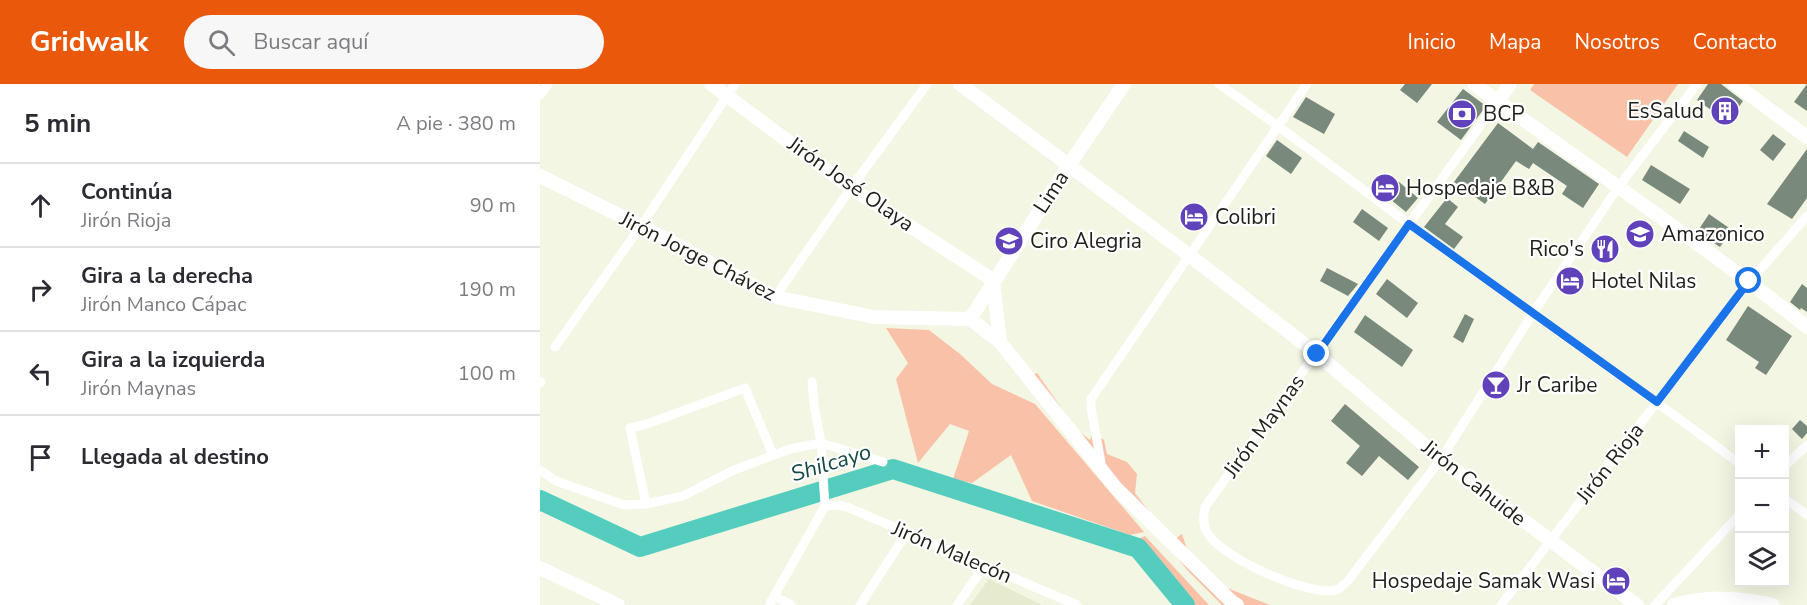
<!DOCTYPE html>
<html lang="es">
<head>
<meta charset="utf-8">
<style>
  body { margin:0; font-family:"Nunito Sans",sans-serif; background:#f7f7f7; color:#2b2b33 }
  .controls { position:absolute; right:18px; bottom:18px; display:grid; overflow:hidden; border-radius:0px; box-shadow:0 6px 24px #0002 }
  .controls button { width:54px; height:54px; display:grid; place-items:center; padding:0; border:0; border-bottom:2px solid #e1e1e2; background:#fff; color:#2b2b33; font:30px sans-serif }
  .stop { position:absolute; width:18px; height:18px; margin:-14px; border:4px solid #1a73e8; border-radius:50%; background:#fff }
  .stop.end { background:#1a73e8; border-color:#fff; box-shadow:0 2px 6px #0008 }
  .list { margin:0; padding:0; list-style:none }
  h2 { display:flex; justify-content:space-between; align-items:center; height:78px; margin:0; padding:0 24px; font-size:26px }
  h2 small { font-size:20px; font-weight:400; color:#7c7c81 }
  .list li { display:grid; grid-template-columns:39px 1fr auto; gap:18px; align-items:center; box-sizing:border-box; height:84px; padding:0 24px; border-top:2px solid #e1e1e2 }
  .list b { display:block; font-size:22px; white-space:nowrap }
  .list p { margin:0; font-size:20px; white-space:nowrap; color:#7c7c81 }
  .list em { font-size:20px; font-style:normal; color:#7c7c81 }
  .icon { flex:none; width:33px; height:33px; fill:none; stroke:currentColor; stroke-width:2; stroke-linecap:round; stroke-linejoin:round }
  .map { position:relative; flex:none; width:1267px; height:521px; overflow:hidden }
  header { display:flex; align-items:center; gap:36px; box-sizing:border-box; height:84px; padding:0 30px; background:#ea580c; color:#fff }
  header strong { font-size:28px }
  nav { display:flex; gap:33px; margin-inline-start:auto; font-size:21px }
  .search { width:420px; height:54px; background:#f7f7f7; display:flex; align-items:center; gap:15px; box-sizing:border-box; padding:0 21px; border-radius:33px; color:#7c7c81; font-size:22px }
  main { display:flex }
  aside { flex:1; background:#fff }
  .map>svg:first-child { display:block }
</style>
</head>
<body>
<header>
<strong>Gridwalk</strong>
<div class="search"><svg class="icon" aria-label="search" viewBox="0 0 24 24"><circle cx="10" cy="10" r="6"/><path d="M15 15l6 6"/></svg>Buscar aquí</div>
<nav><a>Inicio</a><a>Mapa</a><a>Nosotros</a><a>Contacto</a></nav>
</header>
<main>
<aside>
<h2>5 min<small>A pie · 380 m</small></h2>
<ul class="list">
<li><svg class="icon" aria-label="ahead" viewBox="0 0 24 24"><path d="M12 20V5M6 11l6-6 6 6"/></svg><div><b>Continúa</b><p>Jirón Rioja</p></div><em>90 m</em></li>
<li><svg class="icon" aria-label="right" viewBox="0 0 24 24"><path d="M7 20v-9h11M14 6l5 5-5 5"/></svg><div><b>Gira a la derecha</b><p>Jirón Manco Cápac</p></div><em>190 m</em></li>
<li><svg class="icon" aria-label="left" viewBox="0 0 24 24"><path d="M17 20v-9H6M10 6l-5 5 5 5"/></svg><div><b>Gira a la izquierda</b><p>Jirón Maynas</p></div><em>100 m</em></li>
<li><svg class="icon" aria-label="arrive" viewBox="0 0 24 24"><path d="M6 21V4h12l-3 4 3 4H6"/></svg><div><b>Llegada al destino</b></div></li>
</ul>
</aside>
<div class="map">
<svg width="1267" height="521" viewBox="0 0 1267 521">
  <rect width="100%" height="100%" fill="#f2f6e2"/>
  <!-- built -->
  <path fill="#e6ebcf" d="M 449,495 L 502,521 L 430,521 Z"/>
  <!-- green -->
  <path fill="#f9c2a8" d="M 994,0 L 1138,0 L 1087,73 L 990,6 Z
    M 346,244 L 389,246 L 420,270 L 452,300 L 495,320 L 604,448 L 590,451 L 492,417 L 471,371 L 432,399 L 413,395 L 429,347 L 410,340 L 378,379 L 356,295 L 368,279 Z
    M 497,289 L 536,345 L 550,356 L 553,349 L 564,356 L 567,370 L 587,378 L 597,390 L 595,409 L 632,457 L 642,450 L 647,465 L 687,504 L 730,521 L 682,521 L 648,487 L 491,292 Z
    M 605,452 L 669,521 L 654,521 L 596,456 Z"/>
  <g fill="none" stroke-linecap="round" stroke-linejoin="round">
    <!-- river -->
    <path stroke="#54cdbf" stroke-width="20" d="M 0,416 L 100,463 L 353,385 L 598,464 L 645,521"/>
  </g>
  <!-- building -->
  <path fill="#79897c" d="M 865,0 L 892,0 L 877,19 L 860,6 Z
    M 1168,0 L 1181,0 L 1203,17 L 1188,38 L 1157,16 Z
    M 1267,0 L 1267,27 L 1254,18 Z
    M 923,5 L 946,22 L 921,56 L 897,38 Z
    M 766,13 L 795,30 L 784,50 L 753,33 Z
    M 958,39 L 993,65 L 998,58 L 1059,100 L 1043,124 L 1022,110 L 1027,102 L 993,79 L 989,85 L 976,77 L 945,120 L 914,98 Z
    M 1144,47 L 1169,63 L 1163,74 L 1138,57 Z
    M 1233,50 L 1246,60 L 1233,77 L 1220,66 Z
    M 737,56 L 762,74 L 751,90 L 726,72 Z
    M 1267,65 L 1267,114 L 1252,135 L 1227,120 Z
    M 1111,81 L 1150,105 L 1140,120 L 1102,96 Z
    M 852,92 L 878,114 L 866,128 L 840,107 Z
    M 907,114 L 918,123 L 905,140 L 923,153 L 914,165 L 884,143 Z
    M 822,125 L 848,144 L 839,157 L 813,138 Z
    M 1169,130 L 1192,146 L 1180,163 L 1157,148 Z
    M 787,184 L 818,200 L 808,212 L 780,197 Z
    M 847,195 L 878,219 L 867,234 L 836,210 Z
    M 1262,200 L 1267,204 L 1267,228 L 1261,224 L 1260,226 L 1250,218 Z
    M 1208,222 L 1252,252 L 1226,291 L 1215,284 L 1219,278 L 1186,256 Z
    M 925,230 L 934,235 L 923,259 L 913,253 Z
    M 825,231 L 873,266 L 862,283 L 814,248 Z
    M 805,320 L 879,383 L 868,396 L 839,372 L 822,392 L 806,379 L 820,362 L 791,337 Z
    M 1260,336 L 1267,342 L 1267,349 L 1262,355 L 1252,345 Z"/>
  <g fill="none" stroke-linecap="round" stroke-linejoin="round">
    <!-- street -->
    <path stroke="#fff" stroke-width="9" d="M 679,0 C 744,45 806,93 869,140 C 979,221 1091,298 1200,380
      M 0,11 L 8,0
      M 958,17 L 665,423 C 664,431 662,438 666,446 C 677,473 763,509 792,507 C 798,507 802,502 807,498 L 901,375 L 993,229 L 1079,102 L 1157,0
      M 235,213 L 311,104 L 387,0
      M 15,263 L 101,142 L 195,0
      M 0,299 L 1,298
      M 1244,383 L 1267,361
      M 562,384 L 551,324 L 551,315 L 767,0
      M 0,386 L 16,397 L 84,421 L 106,420 L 143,412 L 194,386 L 250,365 L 281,359 L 343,378
      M 1244,414 L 1267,431
      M 106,420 L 90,344 L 104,341 L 205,304 L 233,371
      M 285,422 L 298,421 L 307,423 L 537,521
      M 234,512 L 251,521
      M 229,521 L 285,422 L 281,359 L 274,321 L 272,298
      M 320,521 L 366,450
      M 417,521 L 444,482
      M 961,521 L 1210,197 L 1267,132
      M 1115,521 L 1200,430"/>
    <!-- secondary -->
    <path stroke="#fff" stroke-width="14" d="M 171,0 L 311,104 L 453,196
      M 420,0 L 649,171 L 777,270 L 901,375 L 1097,521
      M 934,0 C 1045,81 1159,157 1267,243
      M 1195,0 L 1267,53
      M 958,17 L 970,0
      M 0,92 L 101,142 L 235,213 L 334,233 L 430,235 L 460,258 L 576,404 L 692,518 L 697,521
      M 453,196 L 460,258
      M 430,235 L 529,81 L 584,0
      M 0,484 L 78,521
      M 1134,521 C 1164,512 1201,513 1233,521"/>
  </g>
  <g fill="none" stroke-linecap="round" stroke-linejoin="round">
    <!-- route -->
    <path stroke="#1a73e8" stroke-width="8" d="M 777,270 L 869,140 L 1117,318 L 1209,197"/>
  </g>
  <!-- icons -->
  <defs>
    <g id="building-disc" transform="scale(1.5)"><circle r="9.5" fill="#6043bb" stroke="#fff"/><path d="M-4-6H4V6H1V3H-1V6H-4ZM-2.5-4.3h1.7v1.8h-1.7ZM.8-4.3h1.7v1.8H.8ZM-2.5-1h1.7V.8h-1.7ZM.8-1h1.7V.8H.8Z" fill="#fff"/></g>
    <g id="bank-disc" transform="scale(1.5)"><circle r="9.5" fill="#6043bb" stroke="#fff"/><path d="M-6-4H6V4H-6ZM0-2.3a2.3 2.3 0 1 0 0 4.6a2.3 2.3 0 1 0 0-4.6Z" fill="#fff"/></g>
    <g id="hotel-disc" transform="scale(1.5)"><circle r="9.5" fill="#6043bb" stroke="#fff"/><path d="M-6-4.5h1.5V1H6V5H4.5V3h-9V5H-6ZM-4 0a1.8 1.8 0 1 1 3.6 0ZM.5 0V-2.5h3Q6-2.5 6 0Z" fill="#fff"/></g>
    <g id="school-disc" transform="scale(1.5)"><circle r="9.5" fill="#6043bb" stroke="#fff"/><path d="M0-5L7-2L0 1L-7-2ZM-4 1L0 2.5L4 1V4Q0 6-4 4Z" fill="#fff"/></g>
    <g id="restaurant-disc" transform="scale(1.5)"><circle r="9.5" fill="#6043bb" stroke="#fff"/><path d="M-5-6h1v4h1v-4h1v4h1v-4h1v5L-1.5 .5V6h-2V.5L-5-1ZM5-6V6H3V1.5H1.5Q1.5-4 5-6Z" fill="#fff"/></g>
    <g id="bar-disc" transform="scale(1.5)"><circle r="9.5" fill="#6043bb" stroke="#fff"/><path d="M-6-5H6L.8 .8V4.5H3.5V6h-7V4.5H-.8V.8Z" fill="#fff"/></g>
  </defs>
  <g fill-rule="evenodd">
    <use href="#building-disc" x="1185" y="27"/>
    <use href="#bank-disc" x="922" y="30"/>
    <use href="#hotel-disc" x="845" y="104"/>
    <use href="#hotel-disc" x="654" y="133"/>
    <use href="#school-disc" x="1100" y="150"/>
    <use href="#school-disc" x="469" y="157"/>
    <use href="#restaurant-disc" x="1065" y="165"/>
    <use href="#hotel-disc" x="1030" y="197"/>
    <use href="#bar-disc" x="956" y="301"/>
    <use href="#hotel-disc" x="1076" y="497"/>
  </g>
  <g text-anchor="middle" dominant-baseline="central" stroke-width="4.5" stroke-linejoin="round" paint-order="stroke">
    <!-- poi labels -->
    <g font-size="21" fill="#20221a" stroke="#fff" text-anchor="start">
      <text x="1164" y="27" text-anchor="end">EsSalud</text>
      <text x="943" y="30">BCP</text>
      <text x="866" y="104">Hospedaje B&amp;B</text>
      <text x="675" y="133">Colibri</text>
      <text x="1121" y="150">Amazonico</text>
      <text x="490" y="157">Ciro Alegria</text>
      <text x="1044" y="165" text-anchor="end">Rico's</text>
      <text x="1051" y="197">Hotel Nilas</text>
      <text x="977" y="301">Jr Caribe</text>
      <text x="1055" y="497" text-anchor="end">Hospedaje Samak Wasi</text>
    </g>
    <!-- street labels -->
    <g font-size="21" fill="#20221a" stroke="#fff">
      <text transform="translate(311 100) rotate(35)">Jirón José Olaya</text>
      <text transform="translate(511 108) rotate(-57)">Lima</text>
      <text transform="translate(158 172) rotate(27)">Jirón Jorge Chávez</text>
      <text transform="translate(724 342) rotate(-54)">Jirón Maynas</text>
      <text transform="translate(1070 379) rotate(-52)">Jirón Rioja</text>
      <text transform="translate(934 399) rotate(38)">Jirón Cahuide</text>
      <text transform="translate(412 468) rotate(23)">Jirón Malecón</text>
    </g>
    <!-- water labels -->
    <g font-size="22" font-style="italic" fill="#134843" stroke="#fff">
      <text transform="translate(291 379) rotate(-17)">Shilcayo</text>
    </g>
  </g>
</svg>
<div class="controls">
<button>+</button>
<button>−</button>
<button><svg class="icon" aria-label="layers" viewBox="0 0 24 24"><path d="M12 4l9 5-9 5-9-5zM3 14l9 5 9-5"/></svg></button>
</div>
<div class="stop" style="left:1209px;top:197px"></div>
<div class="stop end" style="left:777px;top:270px"></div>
</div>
</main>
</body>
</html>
